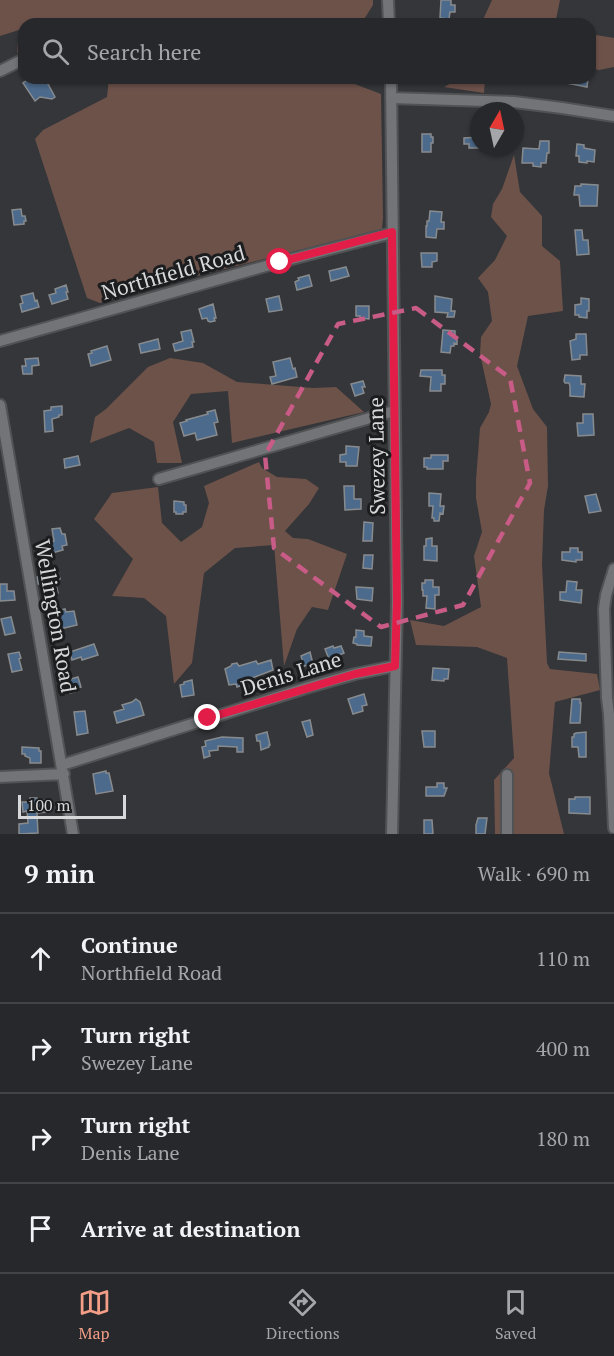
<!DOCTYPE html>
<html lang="en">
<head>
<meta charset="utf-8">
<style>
  body { margin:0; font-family:"PT Serif",serif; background:#333437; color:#f1f3f6 }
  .compass { position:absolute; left:470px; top:102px; width:54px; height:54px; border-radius:50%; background:#27282b; box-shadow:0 2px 4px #0004; rotate:9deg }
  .scale { position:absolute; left:18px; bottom:15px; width:108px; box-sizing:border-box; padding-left:6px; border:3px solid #d7d8da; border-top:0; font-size:16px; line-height:21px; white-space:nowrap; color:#d7d8da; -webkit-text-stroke:4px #1c1d1f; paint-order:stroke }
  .stop { position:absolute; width:18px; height:18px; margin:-14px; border:4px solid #e11d48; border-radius:50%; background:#fff }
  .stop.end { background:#e11d48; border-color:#fff; box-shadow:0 2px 6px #0008 }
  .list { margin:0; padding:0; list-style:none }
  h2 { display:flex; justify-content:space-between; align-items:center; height:78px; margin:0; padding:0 24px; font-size:26px }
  h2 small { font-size:20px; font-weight:400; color:#a4a6a9 }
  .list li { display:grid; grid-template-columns:39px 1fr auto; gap:18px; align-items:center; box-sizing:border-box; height:90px; padding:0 24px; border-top:2px solid #434447 }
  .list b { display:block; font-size:22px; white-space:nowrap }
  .list p { margin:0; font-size:20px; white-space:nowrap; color:#a4a6a9 }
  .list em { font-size:20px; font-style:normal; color:#a4a6a9 }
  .icon { flex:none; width:33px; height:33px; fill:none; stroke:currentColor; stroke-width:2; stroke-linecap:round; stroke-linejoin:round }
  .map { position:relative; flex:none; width:614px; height:834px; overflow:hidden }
  .search { position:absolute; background:#27282b; box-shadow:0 2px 4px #0004; left:18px; right:18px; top:18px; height:66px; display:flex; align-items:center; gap:15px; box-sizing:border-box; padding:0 21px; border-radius:18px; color:#a4a6a9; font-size:22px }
  .sheet { height:438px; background:#27282b }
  nav { display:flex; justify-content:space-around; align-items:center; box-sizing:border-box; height:84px; border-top:2px solid #434447; background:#27282b; font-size:16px; color:#a4a6a9 }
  nav a { display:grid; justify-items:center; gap:3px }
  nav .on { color:#f49e87 }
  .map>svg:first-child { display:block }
</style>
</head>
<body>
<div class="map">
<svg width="614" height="834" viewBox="0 0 614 834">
  <rect width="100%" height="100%" fill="#343639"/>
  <!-- green -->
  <path fill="#6d524a" d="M 0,0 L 373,0 L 373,5 L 363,21 L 309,23 L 308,24 L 24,24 L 24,50 L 17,53 L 19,30 L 0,36 Z
    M 492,0 L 560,0 L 555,24 L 539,24 L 539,18 L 527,24 L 481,24 Z
    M 590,34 L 614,38 L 614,67 L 599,70 L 590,68 Z
    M 109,78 L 339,78 L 381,94 L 383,218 L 382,229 L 138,291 L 100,303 L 87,298 L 35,139 L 43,130 L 107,97 Z
    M 461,78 L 485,78 L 484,93 L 444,87 Z
    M 514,155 L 520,192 L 542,216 L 542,246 L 560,261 L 563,311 L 528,316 L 517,366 L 533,409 L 547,427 L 548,486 L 544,510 L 542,564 L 547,663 L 550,669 L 597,674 L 600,690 L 555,702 L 549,773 L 564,834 L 495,834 L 494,780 L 514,758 L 507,658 L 477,647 L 416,645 L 410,620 L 444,626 L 481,607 L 474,556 L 482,532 L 476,498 L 476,480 L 480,428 L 489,412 L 491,404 L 480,354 L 481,337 L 492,321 L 488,292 L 478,278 L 495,260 L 507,236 L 491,217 L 493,204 L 502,189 Z
    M 170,358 L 203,363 L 237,382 L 313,388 L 336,387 L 364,412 L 232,443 L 228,391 L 191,394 L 173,422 L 182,463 L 157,463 L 154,442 L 129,428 L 90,443 L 95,417 L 106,409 L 148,367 Z
    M 259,462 L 262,468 L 277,477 L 306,479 L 319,488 L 309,504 L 285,531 L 293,538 L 308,539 L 347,554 L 328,610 L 312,607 L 297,629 L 284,666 L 274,545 L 235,548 L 204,573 L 192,663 L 174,684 L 166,616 L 144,598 L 112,596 L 133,559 L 94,519 L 112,493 L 158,487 L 162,523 L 181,542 L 202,527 L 209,503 L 204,486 Z"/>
  <!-- building -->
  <path fill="#4c6a8b" stroke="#888b8e" stroke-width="1.5" d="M 441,0 L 451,0 L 451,5 L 455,5 L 455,12 L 450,12 L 449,19 L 440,18 Z
    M 30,78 L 61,78 L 48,84 L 55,97 L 52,99 L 40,97 L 35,101 L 23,83 Z
    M 556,78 L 583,78 L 588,79 L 587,87 L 556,81 Z
    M 422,134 L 431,134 L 431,137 L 433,137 L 433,143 L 431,143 L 431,152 L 422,152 Z
    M 479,137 L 479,148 L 469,148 L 469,144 L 464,144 L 464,138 Z
    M 540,141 L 549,141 L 549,153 L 547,153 L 546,163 L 541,163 L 541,167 L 533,166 L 533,163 L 522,163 L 523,148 L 539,149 Z
    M 577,144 L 584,145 L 584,148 L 595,150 L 594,162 L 587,161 L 587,163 L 579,162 L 579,156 L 576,156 Z
    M 581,184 L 598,185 L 597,206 L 580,206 L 579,195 L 574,195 L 575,186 L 581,186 Z
    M 21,209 L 22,216 L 25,216 L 26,221 L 24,221 L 24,224 L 14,225 L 12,210 Z
    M 430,211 L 442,212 L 441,222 L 444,222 L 444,229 L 437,229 L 436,238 L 426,237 L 426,226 L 427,226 L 427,221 L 429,221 Z
    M 575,230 L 582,230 L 583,240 L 588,240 L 589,254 L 577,255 Z
    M 421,253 L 437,253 L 437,261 L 432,262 L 432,267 L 422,267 Z
    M 346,267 L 349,276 L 331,281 L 329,271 Z
    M 309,275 L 312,286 L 297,290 L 295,282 L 299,280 L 298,278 Z
    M 66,285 L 68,292 L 66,292 L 68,299 L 52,304 L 49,295 L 56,293 L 55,289 Z
    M 33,293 L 35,301 L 37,300 L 39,307 L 22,312 L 20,304 L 23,303 L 21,296 Z
    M 279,296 L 282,310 L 269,312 L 266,299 Z
    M 435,296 L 452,299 L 451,311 L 455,311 L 454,317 L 447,317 L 448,313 L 435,312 Z
    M 581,298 L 589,299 L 589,311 L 587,311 L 587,318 L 579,317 L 579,315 L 575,315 L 575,305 L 581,304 Z
    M 213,304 L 216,318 L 214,318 L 215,321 L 210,322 L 208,321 L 207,318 L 202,319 L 199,309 Z
    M 356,306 L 369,306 L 369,319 L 360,318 L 360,316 L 356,316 Z
    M 191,330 L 194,342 L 192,342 L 193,347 L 175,351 L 173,344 L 183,341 L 181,332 Z
    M 443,330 L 455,331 L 455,336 L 457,337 L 457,344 L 454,343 L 454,346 L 451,346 L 450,353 L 441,352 Z
    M 576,334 L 586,334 L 587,355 L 580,355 L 580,359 L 572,360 L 570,341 L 576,339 Z
    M 158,339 L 160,349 L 141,353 L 139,344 Z
    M 107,346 L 111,360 L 91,366 L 88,354 L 92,353 L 91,351 Z
    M 38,358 L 39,365 L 32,366 L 32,374 L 23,374 L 22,366 L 26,366 L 25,359 Z
    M 290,358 L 293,369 L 295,368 L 297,377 L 272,384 L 270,377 L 276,376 L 273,362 Z
    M 421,370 L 442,370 L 442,375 L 445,375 L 445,384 L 441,384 L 441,391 L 430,391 L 431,377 L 420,376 Z
    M 565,375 L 581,376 L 581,384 L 585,384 L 584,397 L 570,396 L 570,386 L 569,383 L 565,383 L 564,381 Z
    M 363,381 L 365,387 L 362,387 L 364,393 L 355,396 L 351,384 Z
    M 62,406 L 62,415 L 59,415 L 59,417 L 52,419 L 53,431 L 45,432 L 44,411 L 51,410 L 51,407 Z
    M 215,410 L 218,422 L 214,423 L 217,435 L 197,440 L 195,433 L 184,436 L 180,423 L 187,421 L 186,420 L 208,414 L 207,412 Z
    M 583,414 L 593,414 L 594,435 L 578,436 L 577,423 L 583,423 Z
    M 346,446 L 359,447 L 357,466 L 346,466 L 346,462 L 340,462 L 340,455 L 346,454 Z
    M 431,455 L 448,455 L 448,461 L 443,461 L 443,469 L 427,469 L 427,467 L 424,467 L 424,458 L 431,458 Z
    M 78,456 L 80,465 L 65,468 L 64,459 Z
    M 344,486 L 354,486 L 354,499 L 361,499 L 361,509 L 345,510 Z
    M 429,493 L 441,494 L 440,506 L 444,506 L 443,514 L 440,513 L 439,521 L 434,521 L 434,518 L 432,518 L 433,506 L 429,506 Z
    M 596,494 L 601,511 L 589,513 L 585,496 Z
    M 174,501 L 184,502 L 184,505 L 186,505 L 186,512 L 183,512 L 183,514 L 176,514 L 176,512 L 174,512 Z
    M 364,522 L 373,523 L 372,541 L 363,541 Z
    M 60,528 L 62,534 L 65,534 L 67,545 L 62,546 L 63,550 L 52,553 L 51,548 L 45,549 L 44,544 L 54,541 L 52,529 Z
    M 432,538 L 432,546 L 437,546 L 437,561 L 424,560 L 424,546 L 426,546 L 426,539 Z
    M 570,548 L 578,548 L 578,552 L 582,552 L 582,560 L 576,560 L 576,562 L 562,560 L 562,552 L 570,552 Z
    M 364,555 L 373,555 L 372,569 L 363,568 Z
    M 58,572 L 60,579 L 55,580 L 58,593 L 52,595 L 49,582 L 38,584 L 37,577 Z
    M 425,580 L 433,580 L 433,587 L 439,587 L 439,595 L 435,595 L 435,609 L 426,608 L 427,596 L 423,596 L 423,590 L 422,590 L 422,583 L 425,583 Z
    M 567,581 L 577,582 L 576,590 L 582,590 L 581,603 L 560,600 L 560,592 L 566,592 Z
    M 0,584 L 7,584 L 7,591 L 14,591 L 15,600 L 0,601 Z
    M 356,587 L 373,588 L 372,601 L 357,599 Z
    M 65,609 L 66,612 L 74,611 L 77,625 L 60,629 L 58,622 L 56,622 L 54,616 L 57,615 L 56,611 Z
    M 11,617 L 15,633 L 5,635 L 1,619 Z
    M 356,630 L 364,631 L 364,636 L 372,637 L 371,646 L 357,645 L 357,644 L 353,643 L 354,637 L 356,637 Z
    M 94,644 L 98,655 L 82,660 L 81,657 L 72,660 L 70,652 Z
    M 333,646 L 334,648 L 341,646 L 344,653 L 329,659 L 325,649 Z
    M 19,652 L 21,658 L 19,659 L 22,670 L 12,672 L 8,654 Z
    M 310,652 L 313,664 L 304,666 L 301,656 Z
    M 559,652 L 586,654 L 586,661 L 558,659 Z
    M 271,660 L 273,670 L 247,680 L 248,683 L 237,687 L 236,684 L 229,685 L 225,669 L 231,666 L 232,664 L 237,663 L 239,666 L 256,661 L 258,664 Z
    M 433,668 L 449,669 L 448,679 L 444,679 L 444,681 L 432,680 Z
    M 78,677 L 81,687 L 78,688 L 78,691 L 70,693 L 67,680 Z
    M 192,680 L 194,695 L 182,697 L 180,685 L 184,684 L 184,682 Z
    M 364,694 L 367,705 L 362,706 L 363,711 L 353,714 L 348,699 Z
    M 136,699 L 140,702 L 144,715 L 117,723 L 114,712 L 124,709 L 122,705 L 132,702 Z
    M 572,699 L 580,699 L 580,703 L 581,703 L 580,723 L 570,723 Z
    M 85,711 L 88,733 L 77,735 L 74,712 Z
    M 310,720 L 313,735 L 307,737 L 302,722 Z
    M 422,731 L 435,731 L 435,747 L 424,747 Z
    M 267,732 L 270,745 L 269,745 L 269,747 L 261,750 L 260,741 L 257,741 L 256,735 Z
    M 586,732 L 586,757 L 579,757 L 578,747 L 572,747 L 572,737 L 574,737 L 574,734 L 576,733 Z
    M 222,737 L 243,738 L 243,752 L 237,752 L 237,747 L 218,746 L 218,750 L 209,751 L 210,756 L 204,758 L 202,747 L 206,746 L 205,741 Z
    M 22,747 L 39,748 L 39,751 L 41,751 L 41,763 L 30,763 L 30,758 L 25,756 L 25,754 L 22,754 Z
    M 106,771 L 106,773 L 109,773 L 113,791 L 96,794 L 93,774 Z
    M 437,783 L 444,783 L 444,788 L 447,788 L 444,796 L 426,796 L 426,787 L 437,787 Z
    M 575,797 L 590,797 L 590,814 L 569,813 L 569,799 L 575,799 Z
    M 30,798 L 37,798 L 37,801 L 47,800 L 47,812 L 37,813 L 38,833 L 19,834 L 19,824 L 28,823 L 27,811 L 23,812 L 22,802 L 30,802 Z
    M 478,818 L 487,818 L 485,834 L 476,834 L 476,825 Z
    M 424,820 L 432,820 L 433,834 L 424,834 Z"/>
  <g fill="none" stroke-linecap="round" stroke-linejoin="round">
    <!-- minor casing -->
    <g stroke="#505254" stroke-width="14">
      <path id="minor" d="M 388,0 L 389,24
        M 0,71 L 24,59
        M 391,78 L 397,602 L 392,834
        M 391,98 L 514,102 L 562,108 L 614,116
        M 0,341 L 280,262 L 392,233
        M 0,405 L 73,834
        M 159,479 L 394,411
        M 614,569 L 606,595 L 604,609 L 607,698 L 609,714 L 614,828
        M 62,765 L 309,687 L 355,674 L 395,666
        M 507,775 L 507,834
        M 0,777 L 64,774"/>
    </g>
    <!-- minor -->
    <use href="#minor" stroke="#727477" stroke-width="10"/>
  </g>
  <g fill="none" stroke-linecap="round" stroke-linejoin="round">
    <!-- route -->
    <path stroke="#e11d48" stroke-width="8" d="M 208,718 L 355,674 L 395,666 L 397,602 L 392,232 L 280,262"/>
  </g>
  <!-- marked area -->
  <path fill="none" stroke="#c95b87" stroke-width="4.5" stroke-dasharray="12 8" stroke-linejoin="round" d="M 416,308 L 510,378 L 530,483 L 463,605 L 381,627 L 274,548 L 265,455 L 338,324 Z"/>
  <g text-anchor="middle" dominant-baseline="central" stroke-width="6" stroke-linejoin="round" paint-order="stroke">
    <!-- street labels -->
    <g font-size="21" fill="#d7d8da" stroke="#1c1d1f">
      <text transform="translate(173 272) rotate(-16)">Northfield Road</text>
      <text transform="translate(376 456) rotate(-91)">Swezey Lane</text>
      <text transform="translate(56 616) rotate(80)">Wellington Road</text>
      <text transform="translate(291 673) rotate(-17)">Denis Lane</text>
    </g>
  </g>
</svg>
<svg class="compass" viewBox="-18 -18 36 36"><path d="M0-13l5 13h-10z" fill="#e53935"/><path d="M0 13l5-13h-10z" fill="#a4a6a9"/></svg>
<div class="scale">100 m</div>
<div class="stop" style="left:280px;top:262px"></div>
<div class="stop end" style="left:208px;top:718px"></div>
<div class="search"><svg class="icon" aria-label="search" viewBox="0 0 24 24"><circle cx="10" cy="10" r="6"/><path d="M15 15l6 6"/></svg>Search here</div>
</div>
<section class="sheet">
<h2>9 min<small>Walk · 690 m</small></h2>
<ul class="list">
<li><svg class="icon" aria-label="ahead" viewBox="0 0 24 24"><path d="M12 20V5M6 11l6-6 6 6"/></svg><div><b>Continue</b><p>Northfield Road</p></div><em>110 m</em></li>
<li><svg class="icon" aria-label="right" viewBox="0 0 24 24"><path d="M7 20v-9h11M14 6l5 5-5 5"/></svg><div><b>Turn right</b><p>Swezey Lane</p></div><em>400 m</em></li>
<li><svg class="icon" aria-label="right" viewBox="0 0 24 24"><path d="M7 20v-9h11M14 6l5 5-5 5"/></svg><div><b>Turn right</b><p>Denis Lane</p></div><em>180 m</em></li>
<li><svg class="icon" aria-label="arrive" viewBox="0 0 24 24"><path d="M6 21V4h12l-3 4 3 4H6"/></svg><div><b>Arrive at destination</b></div></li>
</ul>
</section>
<nav>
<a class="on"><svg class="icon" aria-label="map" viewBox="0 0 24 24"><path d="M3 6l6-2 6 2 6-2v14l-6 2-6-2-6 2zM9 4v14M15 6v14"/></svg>Map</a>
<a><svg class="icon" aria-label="directions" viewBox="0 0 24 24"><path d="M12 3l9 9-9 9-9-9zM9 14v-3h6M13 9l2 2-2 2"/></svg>Directions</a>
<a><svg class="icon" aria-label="saved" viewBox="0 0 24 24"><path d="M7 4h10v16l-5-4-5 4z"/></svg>Saved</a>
</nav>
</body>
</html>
